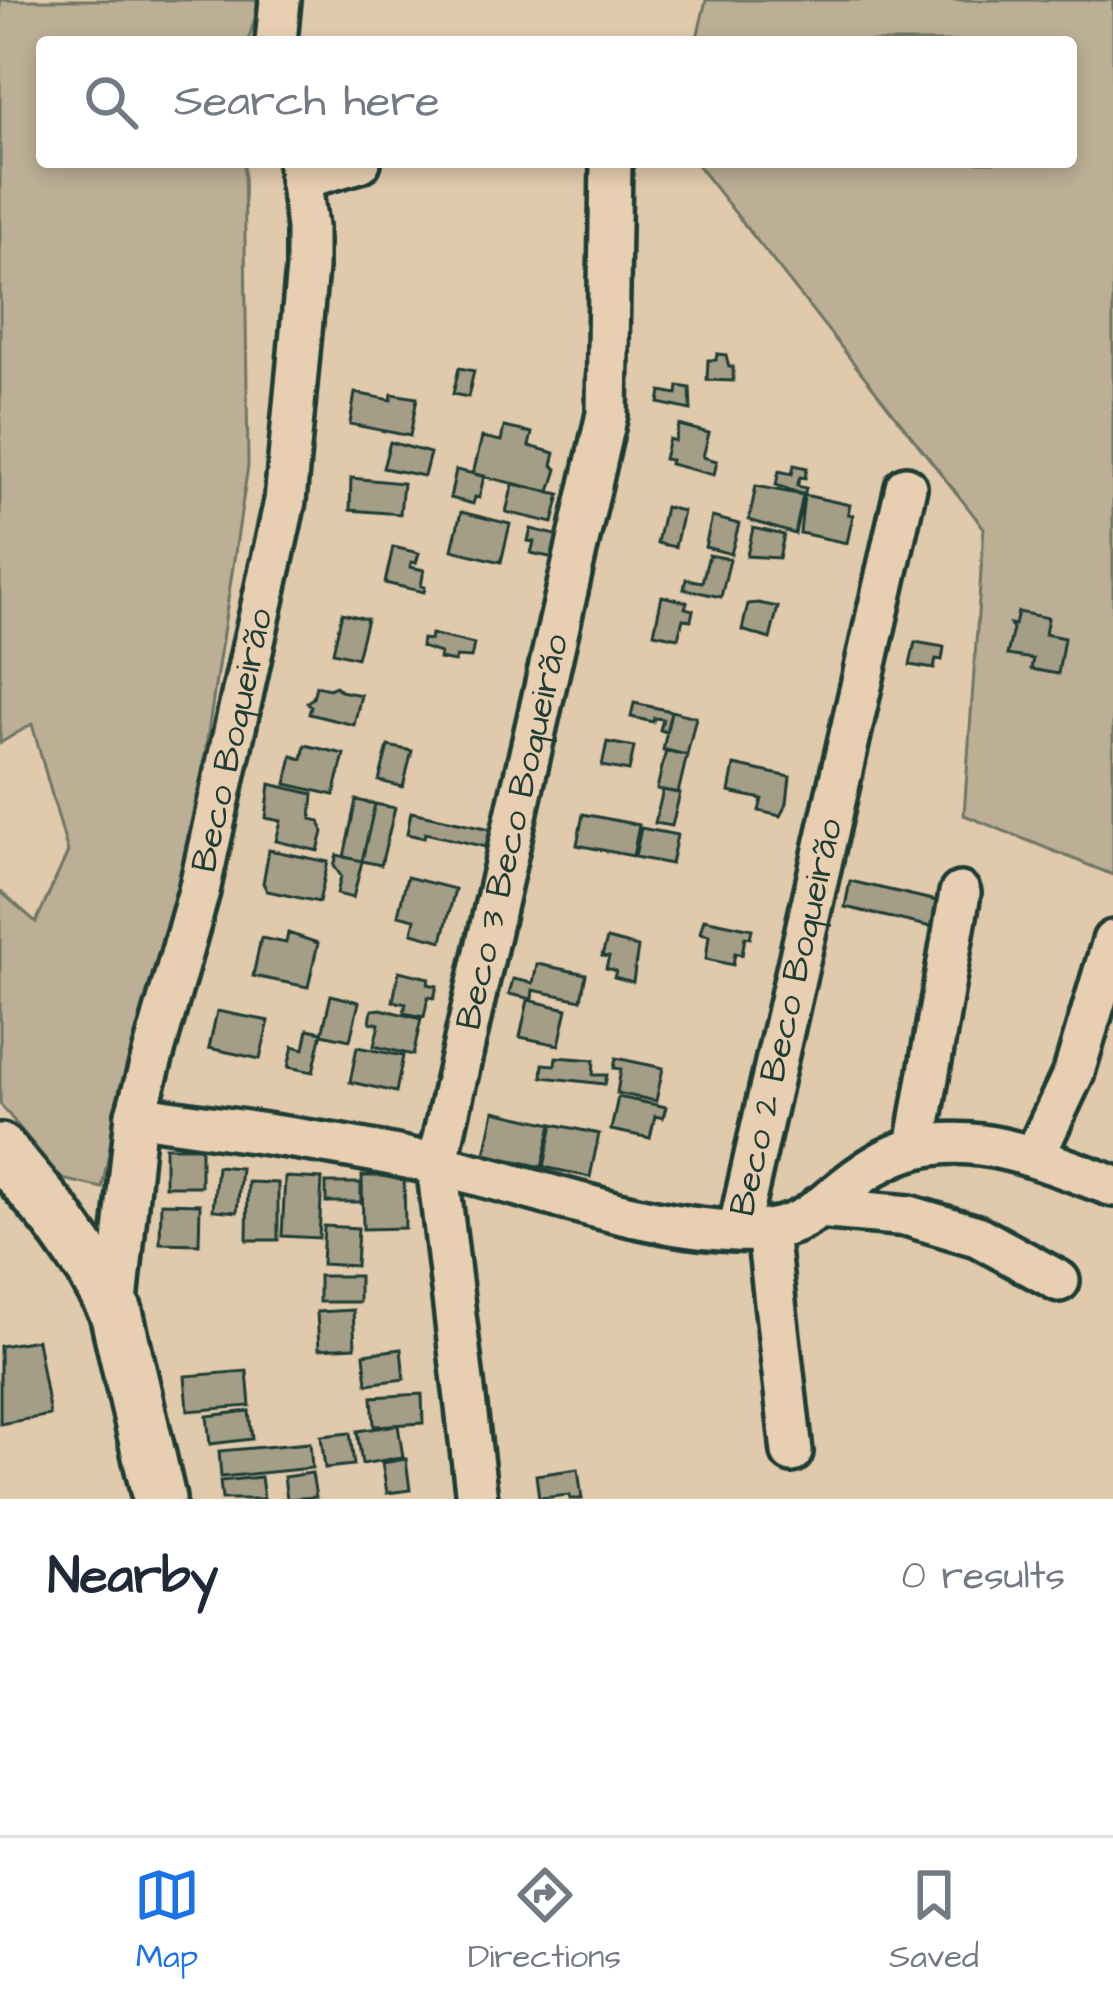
<!DOCTYPE html>
<html lang="en">
<head>
<meta charset="utf-8">
<style>
  body { margin:0; font-family:"Architects Daughter",sans-serif; background:#f2f2f3; color:#1f2937 }
  .list { margin:0; padding:0; list-style:none }
  h2 { display:flex; justify-content:space-between; align-items:center; height:156px; margin:0; padding:0 48px; font-size:51px }
  h2 small { font-size:39px; font-weight:400; color:#747a83 }
  .icon { flex:none; width:66px; height:66px; fill:none; stroke:currentColor; stroke-width:2; stroke-linecap:round; stroke-linejoin:round }
  .map { position:relative; flex:none; width:1113px; height:1499px; overflow:hidden }
  .search { position:absolute; background:#fff; box-shadow:0 6px 18px #0003; left:36px; right:36px; top:36px; height:132px; display:flex; align-items:center; gap:30px; box-sizing:border-box; padding:0 42px; border-radius:12px; color:#747a83; font-size:45px }
  .sheet { height:336px; background:#fff }
  nav { display:flex; justify-content:space-around; align-items:center; box-sizing:border-box; height:168px; border-top:3px solid #e0e1e3; background:#fff; font-size:33px; color:#747a83 }
  nav a { display:grid; justify-items:center; gap:6px }
  nav .on { color:#1a73e8 }
  .map>svg:first-child { display:block }
</style>
</head>
<body>
<div class="map">
<svg width="1113" height="1499" viewBox="0 0 1113 1499">
  <rect width="100%" height="100%" fill="#e1c9ac"/>
  <filter id="ink" filterUnits="userSpaceOnUse"><feTurbulence type="fractalNoise" baseFrequency=".00833" numOctaves="2"/><feDisplacementMap in="SourceGraphic" scale="24" xChannelSelector="R" yChannelSelector="G"/><feConvolveMatrix kernelMatrix="1 2 1 2 8 2 1 2 1" color-interpolation-filters="sRGB"/></filter>
  <g filter="url(#ink)">
    <!-- green -->
    <path fill="#bdaf96" stroke="#6e7665" stroke-width="3" d="M 0,0 L 260,0 L 248,42 L 42,42 L 42,162 L 244,162 L 248,466 L 185,887 L 125,1072 L 102,1188 L 62,1179 L 0,1104 L 0,891 L 36,922 L 68,852 L 32,724 L 0,743 Z
      M 706,0 L 1113,0 L 1113,875 L 964,815 L 984,528 L 695,162 L 1071,162 L 1071,42 L 696,42 Z"/>
    <!-- building -->
    <path fill="#a59e87" stroke="#1f3d34" stroke-width="3" d="M 717,354 L 726,355 L 729,367 L 733,367 L 733,381 L 707,380 L 708,360 L 716,360 Z
      M 459,368 L 474,371 L 468,397 L 453,394 Z
      M 678,386 L 690,388 L 691,410 L 659,403 L 661,391 L 677,394 Z
      M 355,393 L 391,400 L 392,394 L 417,398 L 410,436 L 350,424 Z
      M 679,425 L 709,433 L 703,457 L 717,461 L 714,475 L 670,464 L 671,460 L 664,459 L 669,439 L 675,441 Z
      M 504,427 L 532,433 L 529,446 L 555,453 L 552,465 L 557,469 L 550,492 L 473,474 L 482,437 L 501,441 Z
      M 390,442 L 430,453 L 424,476 L 383,468 Z
      M 794,465 L 807,468 L 805,478 L 800,477 L 797,486 L 806,488 L 804,495 L 776,485 L 779,471 L 792,474 Z
      M 456,470 L 484,476 L 479,498 L 475,497 L 473,504 L 450,498 Z
      M 351,478 L 403,483 L 400,514 L 350,510 Z
      M 513,484 L 560,494 L 553,523 L 506,512 Z
      M 756,486 L 803,495 L 795,534 L 749,520 Z
      M 804,495 L 850,505 L 848,514 L 853,515 L 847,543 L 800,533 Z
      M 665,507 L 683,511 L 675,547 L 657,543 Z
      M 461,512 L 510,524 L 501,562 L 452,550 Z
      M 712,517 L 739,524 L 731,554 L 705,547 Z
      M 753,528 L 784,535 L 779,558 L 747,556 Z
      M 531,529 L 560,536 L 554,558 L 531,553 L 534,542 L 528,541 Z
      M 393,547 L 419,553 L 416,563 L 411,562 L 410,567 L 424,570 L 421,586 L 425,587 L 424,592 L 385,583 Z
      M 709,555 L 730,559 L 721,597 L 684,589 L 686,579 L 702,582 Z
      M 662,596 L 687,602 L 685,608 L 693,610 L 691,620 L 683,619 L 678,638 L 654,633 Z
      M 758,603 L 778,607 L 770,639 L 742,630 L 748,604 Z
      M 1018,612 L 1048,618 L 1045,634 L 1064,638 L 1058,674 L 1031,669 L 1033,659 L 1007,655 L 1013,629 L 1010,624 L 1015,625 Z
      M 342,613 L 367,619 L 357,658 L 333,652 Z
      M 431,634 L 474,644 L 471,658 L 456,657 L 455,662 L 439,659 L 440,653 L 421,647 L 422,639 L 430,640 Z
      M 915,642 L 944,647 L 942,660 L 936,659 L 934,669 L 910,665 Z
      M 316,686 L 329,689 L 336,686 L 340,691 L 361,695 L 354,725 L 309,714 L 311,707 L 307,702 L 313,698 Z
      M 634,703 L 671,711 L 666,732 L 660,730 L 663,719 L 654,718 L 653,722 L 631,717 Z
      M 671,711 L 696,717 L 687,755 L 663,750 Z
      M 607,742 L 634,747 L 629,771 L 602,766 Z
      M 305,745 L 344,754 L 334,795 L 286,784 L 292,756 L 302,759 Z
      M 388,746 L 412,751 L 403,787 L 379,781 Z
      M 666,750 L 687,755 L 678,793 L 657,789 Z
      M 734,765 L 790,777 L 787,803 L 780,816 L 759,811 L 762,799 L 729,792 Z
      M 270,784 L 313,794 L 311,819 L 320,821 L 323,832 L 318,851 L 276,841 L 281,821 L 266,818 Z
      M 663,790 L 680,793 L 672,826 L 655,823 Z
      M 356,800 L 375,804 L 362,861 L 344,857 Z
      M 375,804 L 395,808 L 381,865 L 362,861 Z
      M 411,812 L 491,829 L 486,847 L 425,833 L 424,838 L 407,834 Z
      M 583,814 L 639,825 L 633,856 L 577,845 Z
      M 641,828 L 677,835 L 671,864 L 635,857 Z
      M 269,850 L 328,862 L 319,902 L 267,891 L 263,883 Z
      M 337,855 L 362,861 L 353,898 L 337,894 L 341,876 L 334,866 Z
      M 407,877 L 455,889 L 442,941 L 412,933 L 415,919 L 398,915 Z
      M 850,881 L 950,904 L 944,930 L 845,907 Z
      M 704,919 L 752,929 L 750,938 L 745,937 L 742,955 L 735,953 L 733,965 L 706,959 L 709,935 L 700,933 Z
      M 288,933 L 318,943 L 308,987 L 253,976 L 261,938 L 286,943 Z
      M 607,939 L 638,947 L 633,982 L 614,977 L 616,971 L 606,968 L 609,957 L 602,956 Z
      M 537,964 L 586,974 L 581,1000 L 533,990 L 532,999 L 509,994 L 513,979 L 533,983 Z
      M 399,971 L 429,978 L 428,984 L 437,986 L 434,998 L 428,997 L 424,1017 L 404,1013 L 406,1004 L 393,1001 Z
      M 331,995 L 359,1002 L 350,1040 L 322,1034 Z
      M 528,1000 L 567,1009 L 559,1045 L 520,1037 Z
      M 381,1009 L 421,1019 L 413,1055 L 374,1046 L 379,1024 L 370,1022 L 372,1010 Z
      M 217,1011 L 269,1021 L 260,1059 L 209,1048 Z
      M 308,1029 L 322,1032 L 313,1072 L 288,1067 L 293,1046 L 304,1049 Z
      M 357,1047 L 403,1056 L 396,1092 L 350,1082 Z
      M 556,1057 L 594,1060 L 593,1075 L 607,1075 L 605,1084 L 542,1077 L 543,1064 L 555,1065 Z
      M 616,1058 L 663,1068 L 656,1101 L 617,1093 L 621,1069 L 614,1068 Z
      M 618,1097 L 666,1107 L 663,1118 L 655,1116 L 650,1138 L 611,1130 Z
      M 494,1111 L 552,1124 L 542,1167 L 485,1154 Z
      M 553,1124 L 599,1134 L 590,1177 L 544,1167 Z
      M 165,1147 L 201,1147 L 201,1186 L 165,1186 Z
      M 217,1166 L 241,1168 L 237,1212 L 213,1210 Z
      M 362,1176 L 404,1176 L 405,1228 L 363,1229 Z
      M 285,1177 L 322,1179 L 319,1238 L 282,1236 Z
      M 248,1182 L 278,1183 L 278,1240 L 247,1240 Z
      M 326,1183 L 361,1183 L 361,1202 L 326,1202 Z
      M 161,1203 L 200,1204 L 199,1244 L 160,1243 Z
      M 324,1226 L 358,1228 L 356,1266 L 322,1264 Z
      M 319,1276 L 359,1276 L 359,1302 L 319,1302 Z
      M 353,1310 L 355,1347 L 319,1349 L 317,1312 Z
      M 37,1340 L 50,1415 L 0,1424 L 0,1346 Z
      M 401,1349 L 404,1379 L 367,1384 L 364,1354 Z
      M 247,1371 L 250,1406 L 188,1411 L 185,1376 Z
      M 422,1394 L 423,1423 L 374,1426 L 372,1397 Z
      M 249,1411 L 252,1439 L 210,1444 L 207,1416 Z
      M 398,1425 L 403,1457 L 362,1464 L 357,1431 Z
      M 350,1433 L 354,1465 L 325,1468 L 321,1436 Z
      M 310,1443 L 312,1468 L 221,1477 L 219,1451 Z
      M 406,1459 L 410,1490 L 387,1493 L 382,1463 Z
      M 578,1469 L 582,1499 L 570,1499 L 569,1495 L 539,1498 L 536,1475 Z
      M 312,1473 L 316,1497 L 287,1499 L 284,1477 Z
      M 261,1477 L 264,1499 L 222,1499 L 220,1481 Z"/>
    <g fill="none" stroke-linecap="round" stroke-linejoin="round">
      <!-- minor casing -->
      <g stroke="#1f3d34" stroke-width="48">
        <g id="minor">
          <path d="M 276,42 L 280,0"/>
          <path d="M 300,179 L 360,162"/>
          <path d="M 136,1115 C 238,1131 342,1142 442,1166 C 537,1188 638,1227 735,1231 C 814,1235 818,1199 878,1164 C 956,1118 1037,1159 1113,1186"/>
          <path d="M 916,1147 L 960,893"/>
          <path d="M 1035,1155 L 1074,1072 L 1113,941"/>
          <path d="M 818,1208 L 909,1216 L 977,1236 L 1059,1281"/>
          <path id="s1" d="M 738,1231 L 906,487"/>
          <path d="M 767,1232 L 792,1452"/>
          <path id="s2" d="M 116,1312 L 136,1115 L 199,891 L 285,501 L 307,268 L 307,227 L 298,162"/>
          <path id="s3" d="M 477,1499 L 437,1164 L 607,414 L 611,162"/>
        </g>
      </g>
      <!-- major casing -->
      <g stroke="#1f3d34" stroke-width="60">
        <path id="major" d="M 0,1150 L 57,1218 L 92,1268 L 116,1312 L 159,1499"/>
      </g>
      <!-- minor -->
      <use href="#minor" stroke="#e9cfb1" stroke-width="39"/>
      <!-- major -->
      <use href="#major" stroke="#e9cfb1" stroke-width="51"/>
    </g>
  </g>
  <g text-anchor="middle" dominant-baseline="central" stroke-width="10" stroke-linejoin="round" paint-order="stroke">
    <!-- street labels -->
    <g font-size="36" fill="#1f3d34" stroke="#e9cfb1">
      <text stroke="none"><textPath href="#s2" startOffset="585">Beco Boqueirão</textPath></text>
      <text stroke="none"><textPath href="#s3" startOffset="678">Beco 3 Beco Boqueirão</textPath></text>
      <text stroke="none"><textPath href="#s1" startOffset="219">Beco 2 Beco Boqueirão</textPath></text>
    </g>
  </g>
</svg>
<div class="search"><svg class="icon" aria-label="search" viewBox="0 0 24 24"><circle cx="10" cy="10" r="6"/><path d="M15 15l6 6"/></svg>Search here</div>
</div>
<section class="sheet">
<h2>Nearby<small>0 results</small></h2>
<ul class="list">
</ul>
</section>
<nav>
<a class="on"><svg class="icon" aria-label="map" viewBox="0 0 24 24"><path d="M3 6l6-2 6 2 6-2v14l-6 2-6-2-6 2zM9 4v14M15 6v14"/></svg>Map</a>
<a><svg class="icon" aria-label="directions" viewBox="0 0 24 24"><path d="M12 3l9 9-9 9-9-9zM9 14v-3h6M13 9l2 2-2 2"/></svg>Directions</a>
<a><svg class="icon" aria-label="saved" viewBox="0 0 24 24"><path d="M7 4h10v16l-5-4-5 4z"/></svg>Saved</a>
</nav>
</body>
</html>
